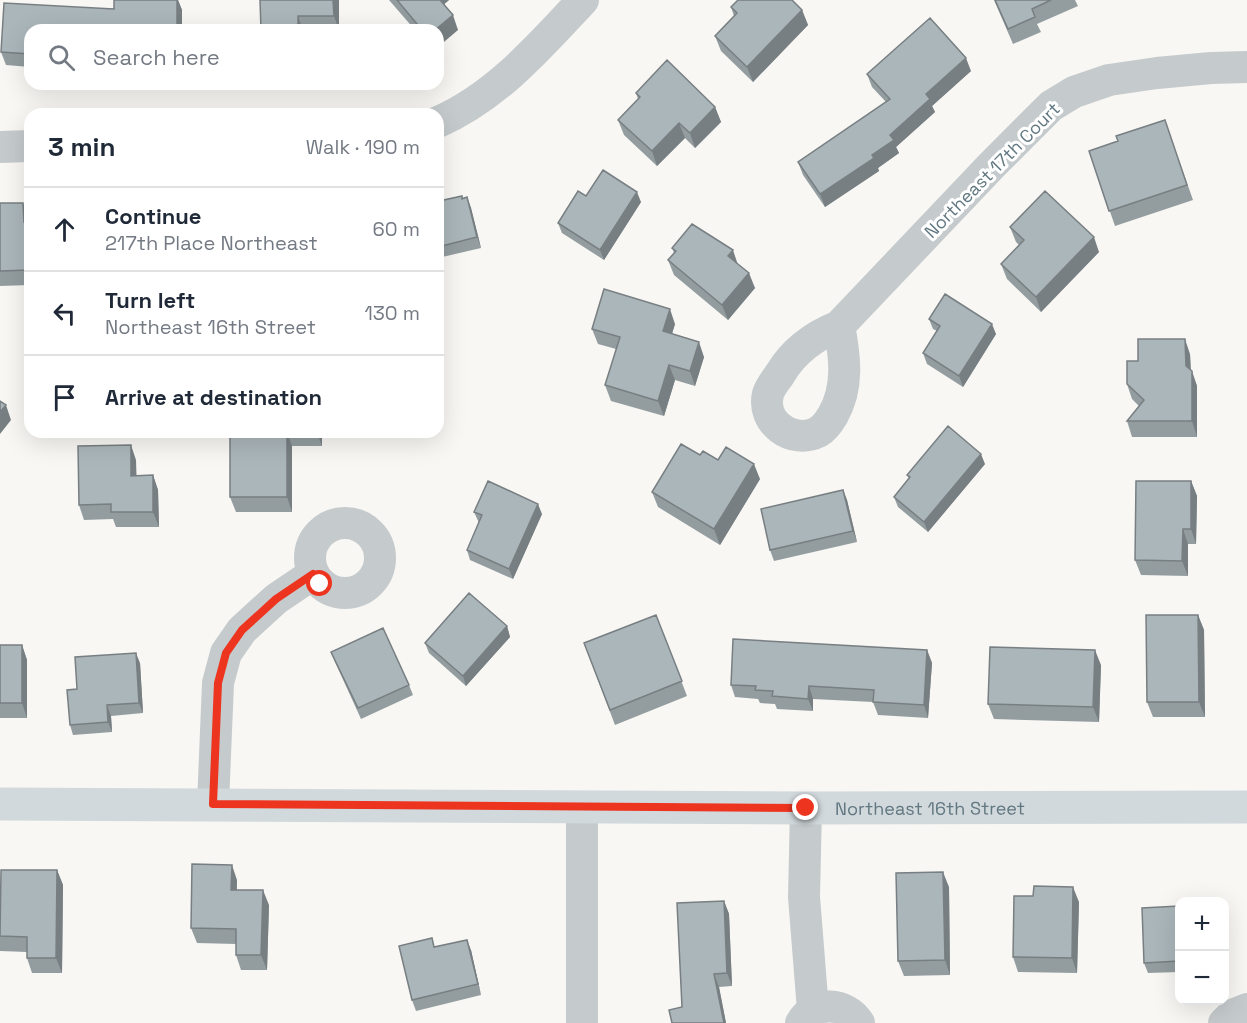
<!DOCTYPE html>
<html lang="en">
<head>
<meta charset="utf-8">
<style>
  body { margin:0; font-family:"Space Grotesk",sans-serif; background:#f6f6f7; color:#1f2937 }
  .controls { position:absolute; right:18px; bottom:18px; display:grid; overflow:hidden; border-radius:12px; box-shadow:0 6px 24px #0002 }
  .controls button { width:54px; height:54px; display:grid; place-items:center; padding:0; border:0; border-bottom:2px solid #e0e1e3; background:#fff; color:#1f2937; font:30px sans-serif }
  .stop { position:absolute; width:18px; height:18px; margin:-14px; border:4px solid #ed341f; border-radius:50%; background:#fff }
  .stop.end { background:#ed341f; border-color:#fff; box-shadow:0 2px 6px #0008 }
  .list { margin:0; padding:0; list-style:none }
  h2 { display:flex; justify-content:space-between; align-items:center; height:78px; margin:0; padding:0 24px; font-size:26px }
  h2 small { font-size:20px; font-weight:400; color:#747a83 }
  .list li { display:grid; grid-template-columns:39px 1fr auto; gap:18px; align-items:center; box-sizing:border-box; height:84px; padding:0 24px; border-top:2px solid #e0e1e3 }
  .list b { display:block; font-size:22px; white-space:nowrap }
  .list p { margin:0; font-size:20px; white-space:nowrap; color:#747a83 }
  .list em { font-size:20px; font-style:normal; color:#747a83 }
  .icon { flex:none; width:33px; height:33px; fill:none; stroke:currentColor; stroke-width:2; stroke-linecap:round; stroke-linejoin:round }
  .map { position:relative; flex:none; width:1247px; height:1023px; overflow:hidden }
  .search { position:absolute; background:#fff; box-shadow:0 6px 24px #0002; left:24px; top:24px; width:420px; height:66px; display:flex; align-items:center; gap:15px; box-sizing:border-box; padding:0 21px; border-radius:18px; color:#747a83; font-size:22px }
  .panel { position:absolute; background:#fff; box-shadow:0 6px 24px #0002; left:24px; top:108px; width:420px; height:330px; border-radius:18px }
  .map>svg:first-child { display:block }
</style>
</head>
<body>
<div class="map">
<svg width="1247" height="1023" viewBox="0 0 1247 1023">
  <rect width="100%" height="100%" fill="#f8f7f4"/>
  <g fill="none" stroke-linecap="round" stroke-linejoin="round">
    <!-- street -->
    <path stroke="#c5cacc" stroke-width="32" d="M 438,122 C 496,97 541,45 583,0
      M 0,147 L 30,146
      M 839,326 C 845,356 849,387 833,415 C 829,422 825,428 818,432 C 792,445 761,422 768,394 C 770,387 776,380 780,374 C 794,350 814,336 839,326 L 992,165 L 1051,106 L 1074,92 L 1109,80 L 1157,73 L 1211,68 L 1247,67
      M310 558a35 35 0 1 1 70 0a35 35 0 1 1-70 0Z
      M 213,804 L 218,683 L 226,653 L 242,630 L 276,599 L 313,574
      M 582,807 L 582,1023
      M 806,808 L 804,897 L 813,1010
      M 801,1023 C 814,1000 846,1002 859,1023
      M 1224,1023 L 1232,1015 L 1247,1009"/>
    <!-- secondary -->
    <path stroke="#d2d9dc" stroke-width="33" id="s1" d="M 0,804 L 806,808 L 1247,807"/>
  </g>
  <!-- wall -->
  <path fill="#939da0" d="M 114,0 L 178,0 L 182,10 L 182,30 L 30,30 L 30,67 L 6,65 L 1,52 L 4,3 L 114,9 Z
    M 260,0 L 339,0 L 339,30 L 261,30 Z
    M 389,0 L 449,0 L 444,4 L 458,30 L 415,30 Z
    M 994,0 L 1075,0 L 1078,6 L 1037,24 L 1041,32 L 1013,44 Z
    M 731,7 L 802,10 L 808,25 L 753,82 L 721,51 L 715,36 L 734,16 Z
    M 971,71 L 932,106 L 935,112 L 896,147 L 899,153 L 878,168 L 879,171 L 825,207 L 803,175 L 798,162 L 886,102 L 872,87 L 867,74 Z
    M 636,93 L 715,107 L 721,122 L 695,148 L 685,138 L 657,166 L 624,135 L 618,120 L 638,99 Z
    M 1165,120 L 1193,200 L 1115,226 L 1089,151 L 1118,141 Z
    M 438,195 L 440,201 L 467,197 L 471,208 L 481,248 L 438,258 Z
    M 586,196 L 641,202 L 604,260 L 562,233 L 558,223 Z
    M 0,203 L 29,218 L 29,221 L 30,221 L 30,285 L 0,286 Z
    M 1010,227 L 1099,252 L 1041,312 L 1007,279 L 1001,264 L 1019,245 L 1016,242 Z
    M 672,248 L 738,264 L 755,288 L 728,320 L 674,275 L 668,260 L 674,253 Z
    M 929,319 L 996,334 L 963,387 L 927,364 L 923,353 L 937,331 L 933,329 Z
    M 675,324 L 672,334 L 704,357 L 695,386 L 675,380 L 664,416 L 611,401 L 605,385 L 616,349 L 598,344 L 592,329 Z
    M 1190,354 L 1191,370 L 1197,386 L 1197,437 L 1132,437 L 1127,421 L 1139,406 L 1132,399 L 1127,384 L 1138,361 Z
    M 230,432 L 322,432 L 322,446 L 292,446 L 292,512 L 236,512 L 230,497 Z
    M 700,455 L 718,460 L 760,479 L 720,545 L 658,507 L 652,492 Z
    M 136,460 L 136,476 L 153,475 L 158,490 L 159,527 L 116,527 L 113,519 L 84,520 L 79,505 Z
    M 985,464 L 928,532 L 898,507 L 894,497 L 909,479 L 907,475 Z
    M 1191,481 L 1197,496 L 1196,544 L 1188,544 L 1188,576 L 1141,575 L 1135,560 Z
    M 843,490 L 847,500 L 857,542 L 774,561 L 770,550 Z
    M 474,512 L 542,514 L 513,579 L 470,560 L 467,550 L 479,523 Z
    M 656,615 L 687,696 L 615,725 L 584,643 Z
    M 1198,615 L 1204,630 L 1205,717 L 1153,717 L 1147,702 Z
    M 507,626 L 510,637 L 466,686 L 429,653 L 425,643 Z
    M 0,645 L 22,645 L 27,660 L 27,718 L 0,718 Z
    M 927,650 L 932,663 L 928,718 L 878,715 L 873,702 L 813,699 L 813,711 L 777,709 L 775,704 L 760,703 L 758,699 L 735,697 L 731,685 Z
    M 331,652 L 409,685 L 413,695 L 361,719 L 335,662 Z
    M 140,663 L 143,713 L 111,716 L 112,732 L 73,735 L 70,725 L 77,689 Z
    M 1101,665 L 1099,722 L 994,719 L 988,704 Z
    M 57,870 L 63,885 L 62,973 L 32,973 L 27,958 L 27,952 L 0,951 L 0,889 Z
    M 237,880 L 237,890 L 269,905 L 267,970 L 241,970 L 236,955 L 236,944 L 197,943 L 191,928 Z
    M 949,887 L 950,975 L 904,976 L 898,961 Z
    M 724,901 L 729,914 L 732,986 L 719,987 L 726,1023 L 682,1007 Z
    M 1079,902 L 1077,973 L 1018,972 L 1013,957 Z
    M 1179,906 L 1179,972 L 1148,973 L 1144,963 Z
    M 435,947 L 471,950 L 481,995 L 416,1011 L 412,1000 Z"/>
  <!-- shaded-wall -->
  <path fill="#787f82" d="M 177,0 L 178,0 L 182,10 L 182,30 L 179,30 L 177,26 Z
    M 333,0 L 339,0 L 339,30 L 334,16 Z
    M 437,0 L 449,0 L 440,8 Z
    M 802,10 L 808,25 L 753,82 L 747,67 Z
    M 453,15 L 458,30 L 438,47 L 438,30 L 435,30 Z
    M 298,16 L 303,30 L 298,30 Z
    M 966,58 L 971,71 L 932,106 L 935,112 L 896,147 L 899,153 L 878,168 L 879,171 L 825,207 L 820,194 L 872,155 L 926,94 Z
    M 715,107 L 721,122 L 695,148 L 690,133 Z
    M 679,123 L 685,138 L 657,166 L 652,151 Z
    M 637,192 L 641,202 L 604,260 L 600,250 Z
    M 467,197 L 471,208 L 481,248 L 477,237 Z
    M 23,203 L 29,218 L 29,237 L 24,222 Z
    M 1094,237 L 1099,252 L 1041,312 L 1036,297 Z
    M 733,250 L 738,265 L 728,256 Z
    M 749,273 L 755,288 L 728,320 L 722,305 Z
    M 670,309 L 675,324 L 668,346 L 663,331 Z
    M 992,324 L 996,334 L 963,387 L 959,376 Z
    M 1185,339 L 1190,354 L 1191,381 L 1186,366 Z
    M 699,342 L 704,357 L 695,386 L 690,371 Z
    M 669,365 L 675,380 L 664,416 L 658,401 Z
    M 1192,371 L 1197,386 L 1197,437 L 1192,421 Z
    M 6,405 L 11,420 L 0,434 L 0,412 Z
    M 287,432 L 292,446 L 292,512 L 287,497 Z
    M 317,432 L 322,432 L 322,446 Z
    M 131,445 L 136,460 L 137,491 L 131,476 Z
    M 981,454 L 985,464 L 928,532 L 924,522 Z
    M 754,464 L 760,479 L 720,545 L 714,529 Z
    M 153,475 L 158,490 L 159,527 L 153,512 Z
    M 1191,481 L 1197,496 L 1196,544 L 1191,529 Z
    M 843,490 L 847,500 L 857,542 L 853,531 Z
    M 538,504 L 542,514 L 513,579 L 509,569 Z
    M 1183,529 L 1188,544 L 1188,576 L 1182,561 Z
    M 1198,615 L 1204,630 L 1205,717 L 1199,702 Z
    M 507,626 L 510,637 L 466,686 L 463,676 Z
    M 22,645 L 27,660 L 27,718 L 22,703 Z
    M 927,650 L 932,663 L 928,718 L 924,705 Z
    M 1095,650 L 1101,665 L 1099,722 L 1093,707 Z
    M 136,653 L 140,663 L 143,713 L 139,703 Z
    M 809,686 L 813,699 L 813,711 L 808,699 Z
    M 107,705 L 111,716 L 112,732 L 108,722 Z
    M 232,865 L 237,880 L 236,905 L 231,890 Z
    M 57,870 L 63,885 L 62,973 L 56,958 Z
    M 943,872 L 949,887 L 950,975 L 945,960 Z
    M 1073,887 L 1079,902 L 1077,973 L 1072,958 Z
    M 263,890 L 269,905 L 267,970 L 261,955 Z
    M 724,901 L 729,914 L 732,986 L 727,973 Z
    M 467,940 L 471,950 L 481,995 L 478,984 Z
    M 714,974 L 719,987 L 726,1023 L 724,1023 Z"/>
  <!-- building -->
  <path fill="#abb6ba" stroke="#787f82" stroke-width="1.5" d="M 114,0 L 177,0 L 177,26 L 160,26 L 160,30 L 30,30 L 30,54 L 1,52 L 4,3 L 114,9 Z
    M 260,0 L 333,0 L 334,16 L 298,16 L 298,30 L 261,30 Z
    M 397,0 L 440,0 L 453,15 L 435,30 L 422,30 Z
    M 738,0 L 792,0 L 802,10 L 747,67 L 715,36 L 737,13 L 731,7 Z
    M 995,0 L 1051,0 L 1032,9 L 1035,17 L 1008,29 Z
    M 930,18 L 966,58 L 926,94 L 930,99 L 890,135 L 894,140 L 872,155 L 874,158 L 820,194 L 798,162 L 890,99 L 867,74 Z
    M 667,60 L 715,107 L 690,133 L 679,123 L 652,151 L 618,120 L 640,97 L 636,93 Z
    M 1165,120 L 1187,185 L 1109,211 L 1089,151 L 1118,141 L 1116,136 Z
    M 603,170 L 637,192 L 600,250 L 558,223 L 578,191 L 586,196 Z
    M 1045,191 L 1094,237 L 1036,297 L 1001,264 L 1024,240 L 1010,227 Z
    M 438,195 L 439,201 L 462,196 L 462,199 L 467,197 L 477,237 L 438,247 Z
    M 0,203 L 23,203 L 24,222 L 30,221 L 30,270 L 0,271 Z
    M 692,224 L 733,250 L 728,256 L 749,273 L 722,305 L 668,260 L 676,251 L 672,248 Z
    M 604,289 L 670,309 L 663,331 L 699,342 L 690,371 L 669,365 L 658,401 L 605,385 L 620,337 L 592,329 Z
    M 945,294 L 992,324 L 959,376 L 923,353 L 940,326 L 929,319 Z
    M 1138,339 L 1185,339 L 1186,366 L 1192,371 L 1192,421 L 1127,421 L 1144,400 L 1127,384 L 1127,361 L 1138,361 Z
    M 0,401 L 6,405 L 0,412 Z
    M 948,426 L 981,454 L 924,522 L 894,497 L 910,477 L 907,475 Z
    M 230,432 L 287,432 L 287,497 L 230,497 Z
    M 681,444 L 700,455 L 703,451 L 718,460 L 726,447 L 754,464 L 714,529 L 652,492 Z
    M 131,445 L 131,476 L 153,475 L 153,512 L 111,512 L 111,504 L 79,505 L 78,446 Z
    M 488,481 L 538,504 L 509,569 L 467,550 L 482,515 L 474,512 Z
    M 1136,481 L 1191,481 L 1191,529 L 1183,529 L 1182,561 L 1135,560 Z
    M 843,490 L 853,531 L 770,550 L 761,509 Z
    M 469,593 L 507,626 L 463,676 L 425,643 Z
    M 656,615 L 682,681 L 610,710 L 584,643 Z
    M 1146,615 L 1198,615 L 1199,702 L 1147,702 Z
    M 383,628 L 409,685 L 358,708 L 331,652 Z
    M 733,639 L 927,650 L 924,705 L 873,702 L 874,690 L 809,686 L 808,699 L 772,696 L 773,691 L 755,690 L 756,686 L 731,685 Z
    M 0,645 L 22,645 L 22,703 L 0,703 Z
    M 990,647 L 1095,650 L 1093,707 L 988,704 Z
    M 136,653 L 139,703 L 107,705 L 108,722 L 70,725 L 67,690 L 77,689 L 75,657 Z
    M 192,864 L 232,865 L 231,890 L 263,890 L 261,955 L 236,955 L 236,929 L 191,928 Z
    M 1,870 L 57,870 L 56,958 L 27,958 L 27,937 L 0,936 Z
    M 943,872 L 945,960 L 898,961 L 896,873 Z
    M 1034,886 L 1073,887 L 1072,958 L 1013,957 L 1014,896 L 1033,896 Z
    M 724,901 L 727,973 L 714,974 L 724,1023 L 672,1023 L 669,1010 L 682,1007 L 677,903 Z
    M 1179,906 L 1179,961 L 1144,963 L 1142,908 Z
    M 432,938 L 434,947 L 467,940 L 478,984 L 412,1000 L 399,946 Z"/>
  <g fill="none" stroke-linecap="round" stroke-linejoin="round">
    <!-- route -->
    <path stroke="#ed341f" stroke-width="8" d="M 320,584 L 313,574 L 276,599 L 242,630 L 226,653 L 218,683 L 213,804 L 806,808"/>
  </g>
  <g text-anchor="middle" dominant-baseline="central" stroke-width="6" stroke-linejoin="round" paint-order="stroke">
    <!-- street labels -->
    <g font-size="18" fill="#617781" stroke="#fff">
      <text transform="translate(992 170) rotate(-45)">Northeast 17th Court</text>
      <text stroke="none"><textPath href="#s1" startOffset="930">Northeast 16th Street</textPath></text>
    </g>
  </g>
</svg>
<div class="controls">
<button>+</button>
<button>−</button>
</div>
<div class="stop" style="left:320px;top:584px"></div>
<div class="stop end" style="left:806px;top:808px"></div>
<div class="search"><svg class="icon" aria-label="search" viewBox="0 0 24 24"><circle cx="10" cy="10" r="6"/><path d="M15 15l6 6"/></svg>Search here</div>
<section class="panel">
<h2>3 min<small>Walk · 190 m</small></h2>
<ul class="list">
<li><svg class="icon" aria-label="ahead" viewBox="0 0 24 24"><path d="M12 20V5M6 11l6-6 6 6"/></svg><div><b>Continue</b><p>217th Place Northeast</p></div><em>60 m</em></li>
<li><svg class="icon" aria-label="left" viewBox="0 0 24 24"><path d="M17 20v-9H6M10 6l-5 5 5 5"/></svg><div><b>Turn left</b><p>Northeast 16th Street</p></div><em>130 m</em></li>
<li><svg class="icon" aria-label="arrive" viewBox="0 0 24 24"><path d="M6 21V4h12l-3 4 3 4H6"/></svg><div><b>Arrive at destination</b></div></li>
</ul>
</section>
</div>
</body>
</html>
